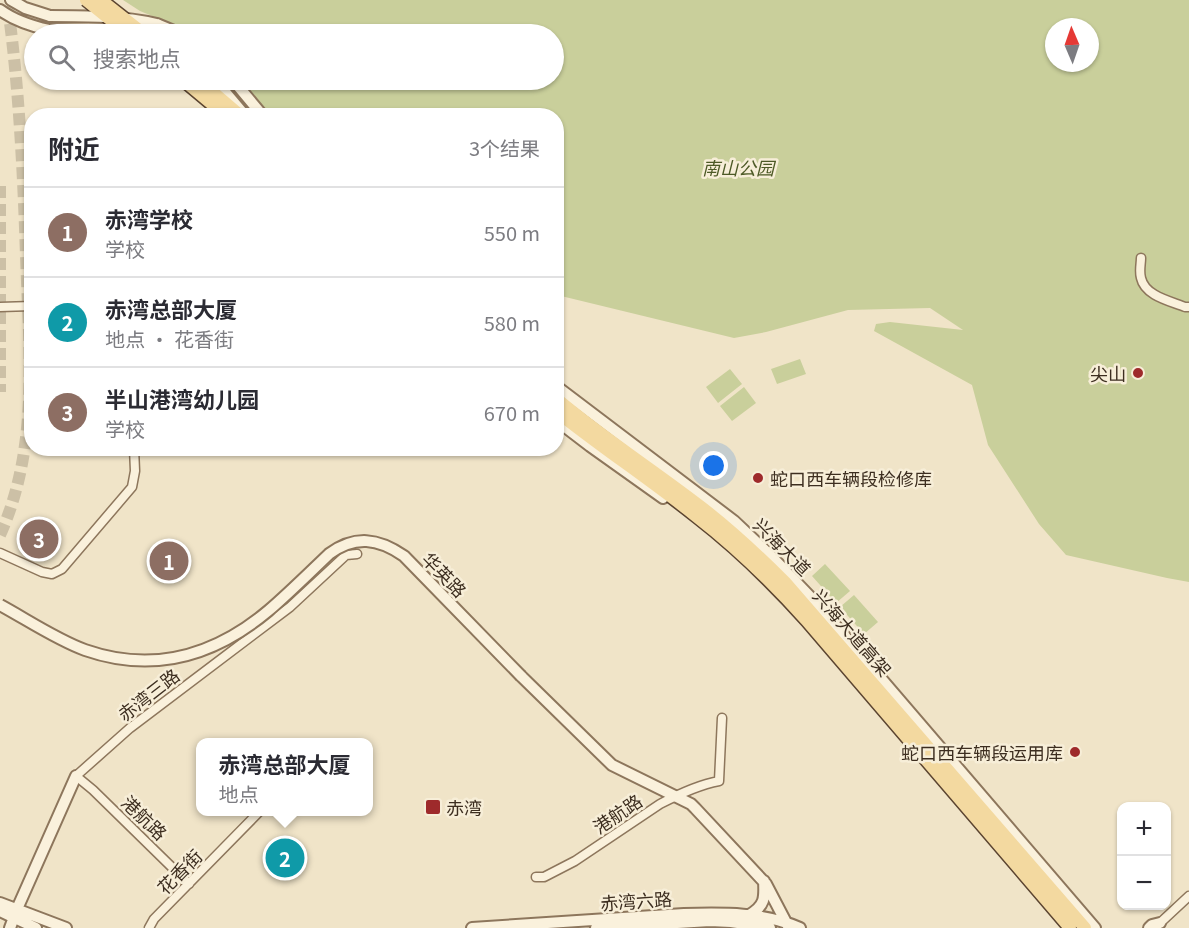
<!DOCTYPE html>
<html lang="zh">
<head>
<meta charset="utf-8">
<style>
  body { margin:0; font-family:Georgia,"Noto Sans SC",serif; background:#f7f7f7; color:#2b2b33 }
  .controls { position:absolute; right:18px; bottom:18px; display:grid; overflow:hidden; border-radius:12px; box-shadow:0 2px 4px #0004 }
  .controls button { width:54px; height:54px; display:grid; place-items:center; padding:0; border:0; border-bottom:2px solid #e1e1e2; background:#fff; color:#2b2b33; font:30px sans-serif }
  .compass { position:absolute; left:1045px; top:18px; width:54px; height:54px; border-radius:50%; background:#fff; box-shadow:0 2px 4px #0004; rotate:358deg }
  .you { position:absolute; left:714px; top:466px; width:21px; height:21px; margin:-15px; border:4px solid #fff; border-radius:50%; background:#1a73e8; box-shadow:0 0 0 9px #1a73e833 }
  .badge { display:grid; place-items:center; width:39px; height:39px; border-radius:50%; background:#9e2a2b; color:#fff; font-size:20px; font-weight:700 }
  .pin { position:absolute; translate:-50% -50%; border:3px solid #fff; box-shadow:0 2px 6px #0006 }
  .popup { position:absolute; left:196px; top:738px; width:177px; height:78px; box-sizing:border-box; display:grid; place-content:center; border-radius:12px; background:#fff; filter:drop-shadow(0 2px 4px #0005); font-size:20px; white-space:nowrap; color:#7c7c81 }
  .popup b { font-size:22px; color:#2b2b33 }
  .popup::after { content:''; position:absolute; left:50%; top:100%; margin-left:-12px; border:12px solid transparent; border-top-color:#fff }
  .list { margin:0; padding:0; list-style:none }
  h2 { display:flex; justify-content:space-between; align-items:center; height:78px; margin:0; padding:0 24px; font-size:26px }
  h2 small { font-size:20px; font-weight:400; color:#7c7c81 }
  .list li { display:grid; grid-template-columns:39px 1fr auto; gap:18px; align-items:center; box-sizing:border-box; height:90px; padding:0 24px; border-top:2px solid #e1e1e2 }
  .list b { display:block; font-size:22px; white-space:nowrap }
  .list p { margin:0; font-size:20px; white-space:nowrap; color:#7c7c81 }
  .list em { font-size:20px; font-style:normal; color:#7c7c81 }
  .icon { flex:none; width:33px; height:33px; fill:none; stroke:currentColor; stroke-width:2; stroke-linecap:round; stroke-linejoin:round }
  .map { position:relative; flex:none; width:1189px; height:928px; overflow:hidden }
  .search { position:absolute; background:#fff; box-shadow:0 2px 4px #0004; left:24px; top:24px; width:540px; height:66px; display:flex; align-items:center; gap:15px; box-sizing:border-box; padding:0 21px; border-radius:33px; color:#7c7c81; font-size:22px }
  .panel { position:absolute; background:#fff; box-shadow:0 2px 4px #0004; left:24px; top:108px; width:540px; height:348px; border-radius:24px }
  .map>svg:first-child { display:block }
</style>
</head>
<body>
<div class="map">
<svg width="1189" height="928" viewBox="0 0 1189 928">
  <rect width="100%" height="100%" fill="#f0e4c8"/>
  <!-- green -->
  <path fill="#c9cf9b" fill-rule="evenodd" d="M 123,0 L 1189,0 L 1189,582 L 1167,578 L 1066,555 L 1039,524 L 988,445 L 972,385 L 874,331 L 876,324 L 890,322 L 963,330 L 930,308 L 848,310 L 766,332 L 734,338 L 557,295 L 556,116 L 272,115 L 263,106 L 242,80 L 554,80 L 554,34 L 191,34 L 177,26 L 140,11 ZM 1054,27 L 1090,27 L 1090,63 L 1054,63 Z
    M 800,359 L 806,374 L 777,384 L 771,369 Z
    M 730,369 L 742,384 L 718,403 L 706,387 Z
    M 744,387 L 756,403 L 732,421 L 720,406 Z
    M 825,564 L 850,591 L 836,603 L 812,576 Z
    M 854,595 L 878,622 L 864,634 L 840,607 Z"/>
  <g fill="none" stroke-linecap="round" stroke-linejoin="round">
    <!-- secondary-tunnel -->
    <path stroke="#ccc0a6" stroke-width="12" stroke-dasharray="12 6" stroke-linecap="butt" d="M 0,186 L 0,392
      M 0,535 C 40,446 29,350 26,255 C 23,169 19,85 7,0"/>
    <!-- minor casing -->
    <g stroke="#8d765c" stroke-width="11">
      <path id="minor" d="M 1141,258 C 1141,264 1139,271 1141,278 C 1145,296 1170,301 1185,307 L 1189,307
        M 0,307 L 32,306
        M 0,553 L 42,572 L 52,574 L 62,569 L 132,487 L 135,471 L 134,448
        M 536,877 L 544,877 L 575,861 L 660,804 C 679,794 698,785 719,781 L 722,718
        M 189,884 L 93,790 L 76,776 L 130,728 L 290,607 L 346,555 L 357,554
        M 1160,923 L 1189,896
        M 149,928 L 154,919 L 259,812"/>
    </g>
    <!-- tertiary casing -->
    <g stroke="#8d765c" stroke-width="14">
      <path id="tertiary" d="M 11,0 L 25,8 L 50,16
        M 0,10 C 15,21 31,26 49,30
        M 157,24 L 181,34
        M 215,80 L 242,112
        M 233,80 L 263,116
        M 556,386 L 734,521 L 771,556 L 818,605 L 1095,928
        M 556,420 L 590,446 L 663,498
        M 521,676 L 612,765 L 691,804 L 695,808 L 766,884 L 789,928
        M 0,903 L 66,928
        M 0,911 L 36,928
        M 749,915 C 765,906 765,898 764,881
        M 10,928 L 17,909 L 76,776
        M 472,928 L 684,914 C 723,913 764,912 800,928
        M 596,928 L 710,921 L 731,922 L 770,928
        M 1149,928 L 1152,925 L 1160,923"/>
    </g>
    <!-- primary casing -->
    <g stroke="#5b4430" stroke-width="15">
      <path id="primary" d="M 183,80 L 226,116
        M 199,80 L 241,116
        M 556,398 C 602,437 652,469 700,506 C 730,529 758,555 785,582 L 1085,928
        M 556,411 C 602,448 651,480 697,517 C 737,548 773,583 807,621 L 1070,928"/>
    </g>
    <!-- minor -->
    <use href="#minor" stroke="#faf1dc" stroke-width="8"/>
    <!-- tertiary -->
    <use href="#tertiary" stroke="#faf1dc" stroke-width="10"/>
    <!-- primary -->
    <use href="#primary" stroke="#f3d9a0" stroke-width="12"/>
    <!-- tertiary-bridge casing -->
    <g stroke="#8d765c" stroke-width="14" stroke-linecap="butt">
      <path id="tertiary-bridge" d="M 50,16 C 87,16 122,16 157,24
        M 49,30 L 127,32
        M 0,605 C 26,619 57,640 85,650 C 154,674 214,656 268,611 C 289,593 309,573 329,554 C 355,535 378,538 404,556 L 521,676"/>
    </g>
    <!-- primary-bridge casing -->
    <g stroke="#5b4430" stroke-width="15" stroke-linecap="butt">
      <path id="primary-bridge" d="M 86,0 L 128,34
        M 101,0 L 144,34"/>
    </g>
    <!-- tertiary-bridge -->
    <use href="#tertiary-bridge" stroke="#faf1dc" stroke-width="10"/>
    <!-- primary-bridge -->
    <use href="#primary-bridge" stroke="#f3d9a0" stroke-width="12"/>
  </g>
  <!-- markers -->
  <g fill="#9e2a2b" stroke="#f7eed8" stroke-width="2">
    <circle cx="1138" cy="373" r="6"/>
    <circle cx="758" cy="478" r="6"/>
    <circle cx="1075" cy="752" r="6"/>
    <rect x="425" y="799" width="16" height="16" rx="3"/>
  </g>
  <g text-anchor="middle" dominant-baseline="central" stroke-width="5" stroke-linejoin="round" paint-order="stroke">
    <!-- park labels -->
    <g font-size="18" font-style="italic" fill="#4d5a26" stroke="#f7eed8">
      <text x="738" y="167">南山公园</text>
    </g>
    <!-- poi labels -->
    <g font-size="18" fill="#3d2e20" stroke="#f7eed8" text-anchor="end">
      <text x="1126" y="373">尖山</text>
      <text x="770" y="478" text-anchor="start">蛇口西车辆段检修库</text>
      <text x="1063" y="752">蛇口西车辆段运用库</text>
      <text x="446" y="807" text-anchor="start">赤湾</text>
    </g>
    <!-- street labels -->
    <g font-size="18" fill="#3d2e20" stroke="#f7eed8">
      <text transform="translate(783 546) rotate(45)">兴海大道</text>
      <text transform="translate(445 574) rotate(46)">华英路</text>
      <text transform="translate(853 632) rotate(49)">兴海大道高架</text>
      <text transform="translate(148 694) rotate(-38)">赤湾三路</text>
      <text transform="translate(617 813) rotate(-34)">港航路</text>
      <text transform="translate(145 817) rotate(44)">港航路</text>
      <text transform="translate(179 871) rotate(-45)">花香街</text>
      <text transform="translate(636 900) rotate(-4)">赤湾六路</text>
    </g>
  </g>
</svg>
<div class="controls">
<button>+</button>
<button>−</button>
</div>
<svg class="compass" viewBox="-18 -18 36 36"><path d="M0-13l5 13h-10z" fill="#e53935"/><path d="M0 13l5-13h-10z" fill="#7c7c81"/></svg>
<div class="you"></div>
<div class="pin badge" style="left:169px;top:561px;background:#8d6e63">1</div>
<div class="pin badge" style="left:285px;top:858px;background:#0f9aa8">2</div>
<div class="popup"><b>赤湾总部大厦</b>地点</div>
<div class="pin badge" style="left:39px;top:539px;background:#8d6e63">3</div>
<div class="search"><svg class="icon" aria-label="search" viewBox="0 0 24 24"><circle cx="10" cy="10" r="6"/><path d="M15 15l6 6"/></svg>搜索地点</div>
<section class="panel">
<h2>附近<small>3个结果</small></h2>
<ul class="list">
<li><span class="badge" style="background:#8d6e63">1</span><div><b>赤湾学校</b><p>学校</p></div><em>550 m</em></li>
<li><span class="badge" style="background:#0f9aa8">2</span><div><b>赤湾总部大厦</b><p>地点 · 花香街</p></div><em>580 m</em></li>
<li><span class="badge" style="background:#8d6e63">3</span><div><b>半山港湾幼儿园</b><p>学校</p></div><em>670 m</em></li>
</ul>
</section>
</div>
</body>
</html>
